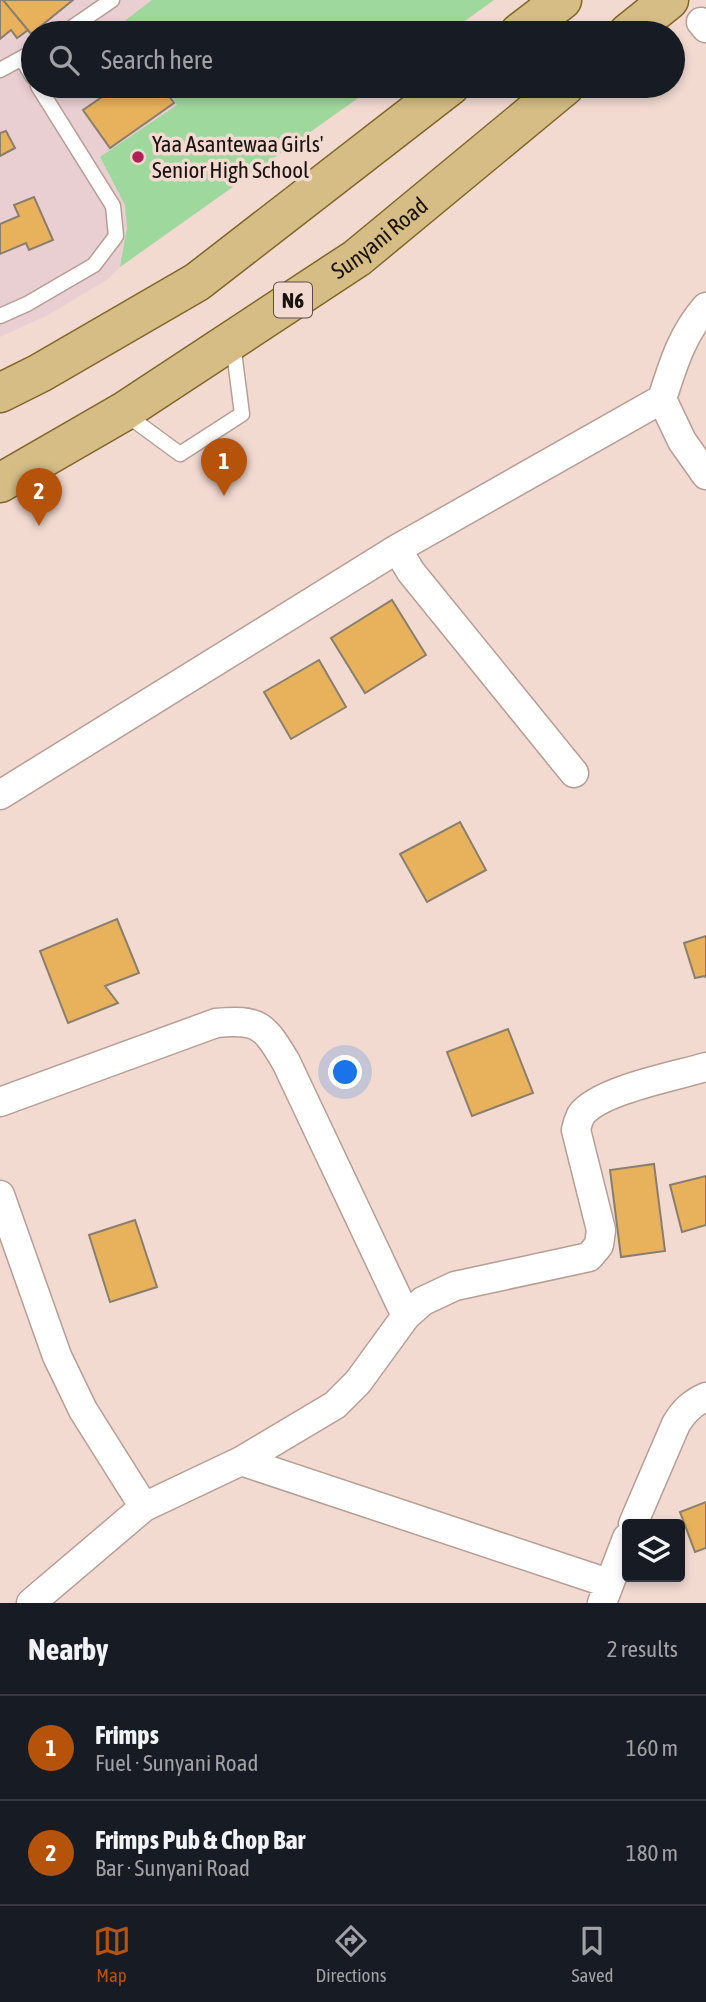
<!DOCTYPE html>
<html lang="en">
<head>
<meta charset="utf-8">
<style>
  body { margin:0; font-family:"Asap Condensed",sans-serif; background:#20242c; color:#f1f3f6 }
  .controls { position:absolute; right:21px; bottom:21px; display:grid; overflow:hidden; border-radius:7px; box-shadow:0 4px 10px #0003 }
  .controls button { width:63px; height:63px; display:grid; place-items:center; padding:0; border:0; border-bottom:2px solid #363941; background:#171b24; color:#f1f3f6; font:35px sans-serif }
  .you { position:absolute; left:346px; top:1073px; width:24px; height:24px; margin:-18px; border:5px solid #fff; border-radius:50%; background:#1a73e8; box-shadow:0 0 0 10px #1a73e833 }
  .badge { display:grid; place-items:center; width:46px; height:46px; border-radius:50%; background:#b45309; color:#fff; font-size:23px; font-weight:700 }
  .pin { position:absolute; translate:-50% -58px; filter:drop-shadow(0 2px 4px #0008) }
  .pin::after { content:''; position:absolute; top:37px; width:24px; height:21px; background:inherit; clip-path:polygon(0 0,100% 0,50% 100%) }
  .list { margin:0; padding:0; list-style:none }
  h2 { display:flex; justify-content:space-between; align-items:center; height:91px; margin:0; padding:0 28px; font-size:30px }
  h2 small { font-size:23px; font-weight:400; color:#9ea1a6 }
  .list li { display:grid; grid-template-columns:46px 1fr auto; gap:21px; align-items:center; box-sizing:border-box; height:105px; padding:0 28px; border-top:2px solid #363941 }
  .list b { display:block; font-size:26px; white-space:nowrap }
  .list p { margin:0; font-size:23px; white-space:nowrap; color:#9ea1a6 }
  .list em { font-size:23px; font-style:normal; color:#9ea1a6 }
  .icon { flex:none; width:38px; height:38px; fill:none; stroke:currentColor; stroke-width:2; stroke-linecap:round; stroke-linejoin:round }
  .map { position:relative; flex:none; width:706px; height:1603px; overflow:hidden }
  .search { position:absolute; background:#171b24; box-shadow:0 4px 10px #0003; left:21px; right:21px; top:21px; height:77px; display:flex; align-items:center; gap:18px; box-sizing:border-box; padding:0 24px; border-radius:38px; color:#9ea1a6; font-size:26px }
  .sheet { height:301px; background:#171b24 }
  nav { display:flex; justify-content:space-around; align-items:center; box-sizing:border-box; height:98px; border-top:2px solid #363941; background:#171b24; font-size:19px; color:#9ea1a6 }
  nav a { display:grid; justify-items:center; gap:4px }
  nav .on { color:#b45309 }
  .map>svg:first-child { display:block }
</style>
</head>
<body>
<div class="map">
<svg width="706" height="1603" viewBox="0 0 706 1603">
  <rect width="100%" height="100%" fill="#f2dad1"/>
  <!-- education -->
  <path fill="#e9ced2" d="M 0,0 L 494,0 L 448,33 L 33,33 L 33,86 L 375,86 L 120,267 L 108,279 L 48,315 L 0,337 Z"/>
  <!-- green -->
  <path fill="#9fd89c" d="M 152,0 L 494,0 L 448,33 L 129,33 L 122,23 Z
    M 165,86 L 375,86 L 120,267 L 127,228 L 125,205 L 100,157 L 177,105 Z"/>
  <!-- building -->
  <path fill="#e8b25d" stroke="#8a7e6d" stroke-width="2" d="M 0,0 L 3,0 L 28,30 L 17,38 L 11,30 L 0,39 Z
    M 3,0 L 73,0 L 31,34 Z
    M 118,86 L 162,86 L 174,103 L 110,148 L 83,110 Z
    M 6,131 L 15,148 L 0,156 L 0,133 Z
    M 34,197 L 53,240 L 29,250 L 26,243 L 0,254 L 0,224 L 19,216 L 14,205 Z
    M 392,600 L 426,655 L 365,693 L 331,638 Z
    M 319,660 L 346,707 L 291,739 L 264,692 Z
    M 460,822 L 486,870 L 427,902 L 400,854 Z
    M 117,919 L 139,973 L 105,986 L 118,1003 L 68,1023 L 40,951 Z
    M 706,936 L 706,978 L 705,976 L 695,978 L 684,943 Z
    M 508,1029 L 533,1093 L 472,1116 L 447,1052 Z
    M 654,1164 L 665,1251 L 621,1257 L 610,1170 Z
    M 706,1176 L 706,1225 L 682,1232 L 670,1185 Z
    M 135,1220 L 157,1287 L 110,1302 L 89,1235 Z
    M 706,1502 L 706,1548 L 695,1552 L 680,1512 Z"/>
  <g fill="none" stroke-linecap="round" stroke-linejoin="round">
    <!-- lane casing -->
    <g stroke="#b59e96" stroke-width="17">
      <path id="lane" d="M 64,33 L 112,0
        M 22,59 L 33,77
        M 0,70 L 33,52
        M 0,316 L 27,304 L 94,265 L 116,236 L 113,206 L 38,86
        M 124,413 L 180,454 L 242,414 L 233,344"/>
    </g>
    <!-- street casing -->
    <g stroke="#b59e96" stroke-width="31">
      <path id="street" d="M 701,22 L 706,28
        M 706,307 C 682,334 673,365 662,399 L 682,441 L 706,475
        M 397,549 L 662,399
        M 0,795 L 397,549 L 411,572 L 574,773
        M 0,1102 L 216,1023 C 259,1019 264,1025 286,1062 L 406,1316
        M 0,1195 L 57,1356 L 83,1410 L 144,1507
        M 241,1461 L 608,1583
        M 633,1524 L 676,1424 C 684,1411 692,1403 706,1397
        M 31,1603 L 144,1507 L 241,1461 L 335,1405 L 358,1382 L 406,1316 L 423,1301 L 455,1286 L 589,1257 L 599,1245 L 601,1230 L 576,1130 C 577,1125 579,1119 581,1115 C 599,1090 676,1076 706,1067
        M 602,1603 L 627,1538"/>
    </g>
    <!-- primary casing -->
    <g stroke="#826528" stroke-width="41">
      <g id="primary">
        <path d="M 519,33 L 562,0"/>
        <path d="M 628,33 L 669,0"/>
        <path d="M 0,393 L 40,373 L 197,282 L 450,86"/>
        <path id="s1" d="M 0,483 L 123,412 L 357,258 L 565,86"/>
      </g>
    </g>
    <!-- lane -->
    <use href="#lane" stroke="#fff" stroke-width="14"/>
    <!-- street -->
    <use href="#street" stroke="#fff" stroke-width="28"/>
    <!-- primary -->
    <use href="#primary" stroke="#d6bd86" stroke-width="38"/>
  </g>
  <!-- markers -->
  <circle fill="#b12153" stroke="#f2dad1" stroke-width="2.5" cx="138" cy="157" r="7"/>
  <g text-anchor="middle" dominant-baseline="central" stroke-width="7" stroke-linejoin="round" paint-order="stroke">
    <!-- shield labels -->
    <rect fill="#f2dad1" stroke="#5b4e49" stroke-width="2" x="274" y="282.5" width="38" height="35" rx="5"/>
    <g font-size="21" font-weight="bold" fill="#1a120f">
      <text x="293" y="300">N6</text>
    </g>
    <!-- poi labels -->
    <g font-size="23" fill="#1a120f" stroke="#f2dad1" text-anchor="start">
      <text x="152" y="144">Yaa Asantewaa Girls'<tspan x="152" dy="26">Senior High School</tspan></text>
    </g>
    <!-- street labels -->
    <g font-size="23" fill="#1a120f" stroke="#f2dad1">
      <text stroke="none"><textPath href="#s1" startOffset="452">Sunyani Road</textPath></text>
    </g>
  </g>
</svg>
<div class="controls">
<button><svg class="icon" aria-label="layers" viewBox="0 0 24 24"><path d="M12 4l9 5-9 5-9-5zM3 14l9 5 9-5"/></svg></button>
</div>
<div class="you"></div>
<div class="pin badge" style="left:224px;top:496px">1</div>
<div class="pin badge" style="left:39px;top:526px">2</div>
<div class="search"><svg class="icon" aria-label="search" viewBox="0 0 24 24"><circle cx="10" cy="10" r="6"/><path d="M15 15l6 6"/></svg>Search here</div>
</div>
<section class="sheet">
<h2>Nearby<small>2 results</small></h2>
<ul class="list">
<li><span class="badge">1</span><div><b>Frimps</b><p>Fuel · Sunyani Road</p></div><em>160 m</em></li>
<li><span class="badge">2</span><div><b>Frimps Pub &amp; Chop Bar</b><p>Bar · Sunyani Road</p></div><em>180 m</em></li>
</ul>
</section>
<nav>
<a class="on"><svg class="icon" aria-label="map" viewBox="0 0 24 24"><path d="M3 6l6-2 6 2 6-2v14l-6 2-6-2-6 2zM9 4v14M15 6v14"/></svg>Map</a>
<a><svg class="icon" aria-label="directions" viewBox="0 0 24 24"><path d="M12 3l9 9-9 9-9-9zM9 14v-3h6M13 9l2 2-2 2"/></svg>Directions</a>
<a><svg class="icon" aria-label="saved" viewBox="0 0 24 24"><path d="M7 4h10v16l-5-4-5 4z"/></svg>Saved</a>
</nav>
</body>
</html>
